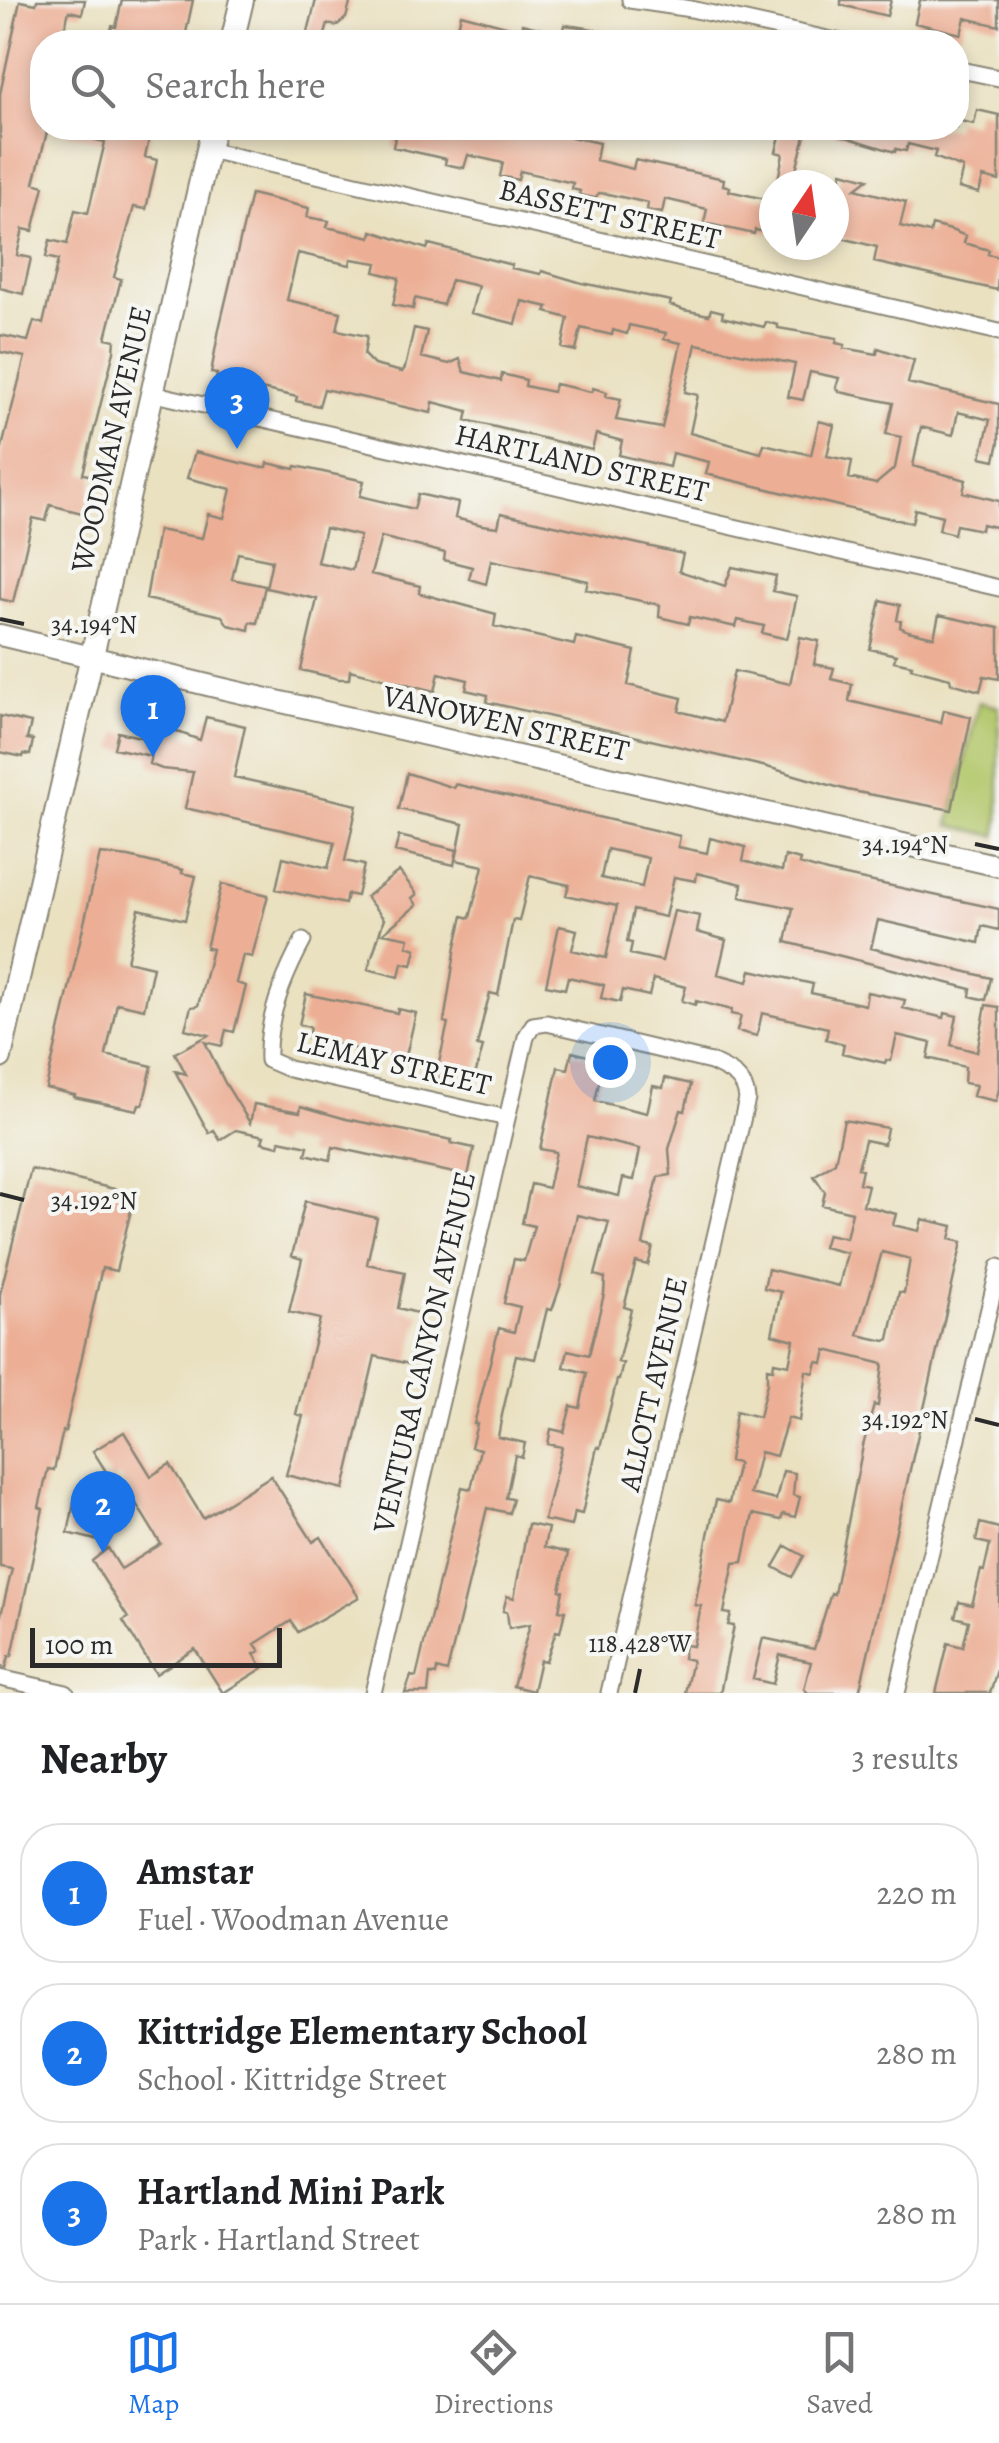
<!DOCTYPE html>
<html lang="en">
<head>
<meta charset="utf-8">
<style>
  body { margin:0; font-family:Alegreya,serif; background:#f2f2f2; color:#202124 }
  .compass { position:absolute; left:759px; top:170px; width:90px; height:90px; border-radius:50%; background:#fff; box-shadow:0 5px 15px #0003; rotate:13deg }
  .scale { position:absolute; left:30px; bottom:25px; width:252px; box-sizing:border-box; padding-left:10px; border:5px solid #2b2b2b; border-top:0; font-size:28px; line-height:35px; white-space:nowrap; color:#2b2b2b; -webkit-text-stroke:8px #f6f6f2; paint-order:stroke }
  .you { position:absolute; left:610px; top:1062px; width:35px; height:35px; margin:-25px; border:8px solid #fff; border-radius:50%; background:#1a73e8; box-shadow:0 0 0 15px #1a73e833 }
  .badge { display:grid; place-items:center; width:65px; height:65px; border-radius:50%; background:#1a73e8; color:#fff; font-size:32px; font-weight:700 }
  .pin { position:absolute; translate:-50% -82px; filter:drop-shadow(0 2px 5px #0008) }
  .pin::after { content:''; position:absolute; top:52px; width:35px; height:30px; background:inherit; clip-path:polygon(0 0,100% 0,50% 100%) }
  .list { margin:0; padding:0; list-style:none }
  h2 { display:flex; justify-content:space-between; align-items:center; height:130px; margin:0; padding:0 40px; font-size:42px }
  h2 small { font-size:32px; font-weight:400; color:#757577 }
  .list li { display:grid; grid-template-columns:65px 1fr auto; gap:30px; align-items:center; box-sizing:border-box; height:140px; margin:0 20px 20px; padding:0 20px; border:2px solid #e0e0e0; border-radius:40px }
  .list b { display:block; font-size:38px; white-space:nowrap }
  .list p { margin:0; font-size:32px; white-space:nowrap; color:#757577 }
  .list em { font-size:32px; font-style:normal; color:#757577 }
  .icon { flex:none; width:55px; height:55px; fill:none; stroke:currentColor; stroke-width:2; stroke-linecap:round; stroke-linejoin:round }
  .map { position:relative; flex:none; width:999px; height:1693px; overflow:hidden }
  .search { position:absolute; background:#fff; box-shadow:0 5px 15px #0003; left:30px; right:30px; top:30px; height:110px; display:flex; align-items:center; gap:25px; box-sizing:border-box; padding:0 35px; border-radius:40px; color:#757577; font-size:38px }
  .sheet { height:610px; background:#fff }
  nav { display:flex; justify-content:space-around; align-items:center; box-sizing:border-box; height:140px; border-top:2px solid #e0e0e0; background:#fff; font-size:28px; color:#757577 }
  nav a { display:grid; justify-items:center; gap:5px }
  nav .on { color:#1a73e8 }
  .map>svg:first-child { display:block }
</style>
</head>
<body>
<div class="map">
<svg width="999" height="1693" viewBox="0 0 999 1693">
  <rect width="100%" height="100%" fill="#f6f6f2"/>
  <filter id="ink" filterUnits="userSpaceOnUse"><feTurbulence type="fractalNoise" baseFrequency=".01" numOctaves="2"/><feDisplacementMap in="SourceGraphic" scale="20" xChannelSelector="R" yChannelSelector="G"/><feConvolveMatrix kernelMatrix="1 2 1 2 8 2 1 2 1" color-interpolation-filters="sRGB"/></filter>
  <filter id="wash" filterUnits="userSpaceOnUse"><feTurbulence type="fractalNoise" baseFrequency=".0048" numOctaves="4" result="noise"/><feDisplacementMap in="SourceGraphic" scale="40" xChannelSelector="R" yChannelSelector="G"/><feGaussianBlur stdDeviation="2.25" result="paint"/><feColorMatrix in="noise" values="0 0 0 0 0 0 0 0 0 0 0 0 0 0 0 0 0 1.4 0 .05"/><feComposite in="paint" operator="in"/></filter>
  <g filter="url(#wash)">
    <rect width="100%" height="100%" fill="#eae1c1"/>
    <!-- green -->
    <path fill="#b3c86c" stroke="#6f7a4c" stroke-width="2.5" d="M 979,702 L 999,707 L 999,820 L 996,836 L 949,825 Z"/>
    <g id="blocks">
      <!-- building -->
      <path fill="#ecaf95" fill-rule="evenodd" d="M 37,0 L 85,0 L 82,14 L 69,11 L 61,42 L 42,42 L 42,128 L 48,128 L 34,183 L 44,186 L 33,231 L 23,229 L 17,255 L 31,258 L 23,294 L 0,288 L 0,94 L 20,1 L 36,4 Z
        M 122,0 L 193,0 L 184,42 L 108,42 L 112,26 L 116,27 Z
        M 316,0 L 351,0 L 346,18 L 336,26 L 328,24 L 323,42 L 306,40 Z
        M 841,0 L 891,0 L 887,16 L 841,5 Z
        M 920,0 L 999,0 L 999,26 L 965,18 L 961,34 L 915,23 Z
        M 461,14 L 521,30 L 522,24 L 563,34 L 565,25 L 588,28 L 626,37 L 625,42 L 455,42 Z
        M 977,110 L 999,115 L 999,181 L 983,177 L 979,193 L 958,188 L 963,168 L 934,157 L 936,151 L 908,144 L 906,151 L 896,149 L 895,152 L 829,132 L 829,128 L 956,128 L 956,120 L 974,124 Z
        M 67,128 L 135,128 L 151,131 L 145,157 L 157,160 L 146,209 L 134,207 L 114,277 L 121,279 L 106,338 L 115,340 L 114,351 L 83,474 L 94,476 L 86,514 L 50,505 L 46,521 L 33,518 L 13,602 L 0,599 L 0,455 L 25,357 L 0,352 L 0,335 L 28,341 L 34,321 L 43,324 L 58,260 L 46,257 L 50,240 L 67,244 L 75,210 L 88,213 L 105,142 L 66,133 Z
        M 397,128 L 569,128 L 567,136 L 599,143 L 596,160 L 633,169 L 635,160 L 724,179 L 723,185 L 730,187 L 729,191 L 774,201 L 771,233 L 755,230 L 754,234 L 704,223 L 707,209 L 665,199 L 662,213 L 647,210 L 648,203 L 608,194 L 599,193 L 595,198 L 579,195 L 580,191 L 572,189 L 573,183 L 520,171 L 518,180 L 500,176 L 503,163 L 468,155 L 464,168 L 445,164 L 446,159 L 393,147 Z
        M 782,128 L 807,128 L 792,185 L 777,185 L 783,154 L 776,152 Z
        M 842,172 L 868,179 L 855,189 L 906,202 L 900,226 L 930,233 L 932,225 L 951,230 L 966,236 L 964,243 L 989,250 L 988,254 L 999,257 L 997,290 L 874,262 L 877,247 L 834,236 L 834,188 L 838,189 Z
        M 251,194 L 309,208 L 307,217 L 329,221 L 327,227 L 371,237 L 372,231 L 427,249 L 429,244 L 512,265 L 511,268 L 541,274 L 542,271 L 582,283 L 671,301 L 670,305 L 684,310 L 709,315 L 711,309 L 723,312 L 722,317 L 764,327 L 766,322 L 778,325 L 778,328 L 837,338 L 836,343 L 845,345 L 844,348 L 877,354 L 878,348 L 914,360 L 908,383 L 999,404 L 999,442 L 995,460 L 981,457 L 990,420 L 958,412 L 953,435 L 921,427 L 913,466 L 966,480 L 963,492 L 999,501 L 999,528 L 982,524 L 981,530 L 956,525 L 954,534 L 939,530 L 942,516 L 915,509 L 912,523 L 880,516 L 706,474 L 709,462 L 672,453 L 669,467 L 648,462 L 619,455 L 622,441 L 596,434 L 592,450 L 466,420 L 468,411 L 433,402 L 431,413 L 324,389 L 319,406 L 296,401 L 297,397 L 216,379 L 217,374 L 211,373 L 219,329 ZM 298,253 L 350,265 L 351,259 L 377,263 L 375,272 L 399,278 L 393,305 L 413,309 L 415,298 L 443,305 L 451,280 L 478,286 L 471,313 L 516,324 L 522,301 L 548,307 L 546,312 L 568,318 L 562,348 L 576,351 L 581,328 L 612,335 L 613,330 L 627,334 L 629,325 L 666,333 L 664,339 L 681,343 L 662,428 L 616,420 L 621,399 L 606,396 L 607,392 L 593,388 L 592,392 L 555,384 L 553,392 L 525,386 L 526,380 L 502,374 L 501,381 L 464,372 L 460,359 L 449,364 L 421,357 L 427,331 L 414,328 L 405,368 L 402,372 L 374,365 L 364,355 L 367,336 L 337,330 L 341,312 L 287,300 ZM 696,344 L 795,364 L 788,397 L 803,400 L 810,372 L 839,378 L 836,388 L 840,392 L 893,403 L 886,434 L 901,437 L 895,468 L 876,484 L 849,478 L 852,461 L 827,456 L 834,425 L 819,421 L 811,455 L 764,444 L 761,453 L 690,433 L 698,395 L 685,392 Z
        M 195,452 L 258,467 L 267,467 L 268,463 L 295,469 L 296,466 L 364,481 L 360,496 L 414,509 L 418,494 L 458,503 L 455,518 L 482,525 L 498,527 L 501,513 L 683,554 L 679,571 L 725,586 L 732,567 L 776,576 L 773,591 L 797,596 L 787,639 L 762,633 L 764,626 L 738,620 L 736,627 L 690,617 L 688,624 L 659,617 L 660,605 L 586,589 L 588,581 L 491,560 L 486,584 L 469,579 L 472,567 L 444,560 L 445,553 L 381,537 L 371,574 L 420,586 L 419,593 L 496,614 L 494,626 L 574,645 L 576,637 L 635,651 L 628,685 L 682,698 L 679,711 L 722,722 L 734,671 L 790,684 L 800,637 L 819,641 L 814,664 L 834,668 L 831,679 L 852,684 L 849,701 L 941,723 L 944,710 L 971,717 L 952,810 L 847,790 L 767,767 L 487,702 L 488,695 L 466,690 L 468,680 L 439,673 L 435,691 L 350,670 L 349,679 L 339,679 L 301,670 L 317,599 L 266,588 L 272,560 L 238,553 L 232,579 L 265,586 L 257,623 L 250,622 L 249,630 L 228,625 L 222,616 L 146,599 L 158,530 L 202,538 L 208,514 L 224,518 L 231,489 L 187,478 ZM 325,528 L 360,536 L 352,570 L 317,562 Z
        M 881,600 L 900,605 L 897,620 L 901,621 L 900,627 L 908,631 L 934,637 L 939,615 L 999,628 L 999,679 L 984,676 L 980,691 L 951,683 L 950,678 L 911,668 L 912,665 L 894,661 L 896,655 L 870,649 Z
        M 160,708 L 176,711 L 172,730 L 200,740 L 206,717 L 245,726 L 234,777 L 357,805 L 345,861 L 364,865 L 357,896 L 347,894 L 345,904 L 276,889 L 283,857 L 328,868 L 335,842 L 185,808 L 193,772 L 162,769 L 149,764 L 151,756 L 114,748 L 118,732 L 153,740 Z
        M 0,716 L 31,723 L 27,739 L 33,740 L 30,755 L 24,754 L 23,757 L 0,752 Z
        M 407,773 L 454,788 L 455,784 L 680,836 L 678,847 L 707,853 L 710,838 L 746,847 L 743,861 L 782,871 L 785,856 L 800,860 L 799,864 L 827,872 L 999,909 L 999,930 L 982,926 L 979,943 L 878,920 L 871,948 L 991,978 L 986,1000 L 970,996 L 971,989 L 786,942 L 793,908 L 740,897 L 742,884 L 697,873 L 696,881 L 674,877 L 665,917 L 633,910 L 627,942 L 632,943 L 630,954 L 662,961 L 674,911 L 700,916 L 697,932 L 726,940 L 718,974 L 748,982 L 751,970 L 813,984 L 811,993 L 865,1005 L 867,992 L 905,1000 L 903,1008 L 944,1018 L 945,1013 L 957,1016 L 951,1045 L 977,1052 L 986,1005 L 999,1007 L 999,1089 L 996,1101 L 973,1096 L 976,1085 L 964,1083 L 965,1067 L 928,1058 L 931,1043 L 897,1035 L 891,1061 L 886,1060 L 885,1063 L 842,1053 L 844,1044 L 826,1039 L 828,1028 L 762,1013 L 757,1036 L 737,1031 L 741,1016 L 731,1014 L 732,1010 L 696,1001 L 695,1005 L 682,1001 L 686,987 L 653,979 L 649,996 L 623,990 L 620,1002 L 601,998 L 604,985 L 568,977 L 565,989 L 546,985 L 559,926 L 577,930 L 572,950 L 606,958 L 617,906 L 566,895 L 569,885 L 530,876 L 519,921 L 513,920 L 498,995 L 490,993 L 484,1015 L 477,1046 L 483,1047 L 472,1086 L 440,1079 L 436,1076 L 448,1023 L 444,1022 L 456,946 L 463,916 L 470,918 L 483,866 L 456,860 L 463,824 L 399,809 ZM 607,849 L 648,858 L 642,887 L 601,878 Z
        M 399,836 L 457,850 L 454,865 L 395,851 Z
        M 100,854 L 129,857 L 183,870 L 182,873 L 196,876 L 185,920 L 139,909 L 127,961 L 153,967 L 144,1009 L 117,1003 L 106,1055 L 152,1066 L 143,1105 L 139,1104 L 137,1110 L 74,1097 L 75,1095 L 46,1088 Z
        M 399,871 L 417,894 L 412,898 L 417,905 L 383,933 L 409,938 L 407,946 L 416,949 L 412,965 L 402,963 L 399,977 L 368,969 L 384,919 L 366,897 Z
        M 222,884 L 268,895 L 252,957 L 243,955 L 236,983 L 246,986 L 234,1032 L 226,1030 L 222,1046 L 205,1042 L 225,1083 L 250,1123 L 254,1104 L 300,1112 L 301,1106 L 346,1119 L 452,1140 L 451,1143 L 474,1148 L 468,1176 L 333,1147 L 330,1160 L 306,1154 L 308,1146 L 280,1140 L 279,1146 L 262,1142 L 264,1136 L 236,1130 L 220,1140 L 214,1130 L 209,1133 L 175,1071 L 186,1074 L 175,1053 L 209,1035 L 185,1029 L 191,1007 L 198,1006 L 212,949 L 206,948 Z
        M 306,994 L 397,1013 L 398,1009 L 416,1013 L 405,1060 L 308,1038 L 310,1027 L 299,1025 Z
        M 572,1052 L 604,1060 L 595,1101 L 647,1113 L 653,1086 L 663,1088 L 665,1078 L 691,1084 L 685,1111 L 681,1110 L 669,1149 L 671,1175 L 658,1177 L 643,1245 L 653,1247 L 648,1265 L 636,1262 L 624,1307 L 631,1309 L 618,1362 L 623,1363 L 619,1380 L 617,1380 L 600,1448 L 597,1447 L 582,1514 L 574,1512 L 571,1526 L 544,1520 L 562,1447 L 548,1444 L 551,1429 L 564,1432 L 571,1406 L 580,1408 L 587,1373 L 564,1367 L 568,1350 L 589,1355 L 604,1294 L 605,1278 L 595,1275 L 609,1222 L 577,1215 L 560,1287 L 552,1310 L 547,1309 L 535,1359 L 516,1355 L 502,1415 L 498,1437 L 525,1443 L 522,1457 L 515,1455 L 506,1498 L 513,1499 L 509,1513 L 487,1508 L 447,1672 L 437,1669 L 436,1675 L 430,1674 L 428,1693 L 405,1693 L 411,1676 L 416,1677 L 462,1487 L 471,1489 L 480,1449 L 471,1447 L 477,1424 L 474,1424 L 499,1328 L 514,1332 L 520,1307 L 504,1303 L 510,1274 L 514,1259 L 524,1261 L 534,1226 L 522,1223 L 531,1184 L 548,1188 L 556,1152 L 540,1149 L 558,1067 L 568,1069 ZM 587,1137 L 640,1149 L 634,1180 L 623,1178 L 619,1196 L 576,1186 Z
        M 844,1120 L 887,1128 L 884,1144 L 865,1140 L 858,1168 L 862,1169 L 859,1183 L 868,1185 L 863,1205 L 896,1214 L 893,1225 L 919,1231 L 922,1219 L 953,1226 L 950,1239 L 962,1242 L 859,1693 L 808,1693 L 804,1689 L 811,1662 L 780,1655 L 773,1684 L 753,1679 L 763,1638 L 814,1649 L 831,1593 L 834,1594 L 863,1446 L 874,1405 L 878,1406 L 883,1364 L 826,1350 L 823,1363 L 817,1362 L 814,1373 L 806,1371 L 799,1421 L 788,1418 L 776,1456 L 760,1452 L 750,1494 L 776,1500 L 783,1471 L 795,1473 L 793,1495 L 800,1497 L 795,1517 L 783,1514 L 781,1520 L 753,1514 L 743,1562 L 734,1563 L 727,1597 L 724,1613 L 731,1614 L 728,1625 L 734,1626 L 720,1693 L 685,1693 L 692,1660 L 683,1658 L 685,1645 L 693,1646 L 701,1606 L 695,1605 L 708,1535 L 716,1500 L 729,1503 L 738,1463 L 729,1461 L 736,1411 L 759,1417 L 767,1383 L 767,1368 L 773,1369 L 774,1362 L 789,1365 L 794,1340 L 772,1334 L 781,1292 L 764,1288 L 768,1269 L 839,1286 L 847,1253 L 823,1247 L 827,1234 L 846,1238 L 852,1212 L 822,1205 L 825,1192 L 814,1176 L 835,1162 ZM 882,1252 L 910,1259 L 904,1293 L 899,1292 L 889,1339 L 885,1341 L 858,1335 Z
        M 31,1169 L 135,1194 L 116,1271 L 102,1268 L 65,1432 L 63,1431 L 54,1470 L 48,1469 L 39,1507 L 43,1509 L 12,1656 L 9,1656 L 6,1668 L 0,1667 L 0,1619 L 12,1569 L 0,1567 L 0,1294 Z
        M 305,1201 L 377,1218 L 367,1264 L 405,1272 L 398,1308 L 421,1314 L 409,1364 L 375,1356 L 344,1489 L 286,1475 L 303,1416 L 296,1414 L 320,1319 L 289,1312 L 302,1259 L 292,1256 Z
        M 124,1432 L 151,1476 L 170,1464 L 203,1518 L 271,1476 L 313,1542 L 321,1537 L 359,1597 L 298,1632 L 291,1621 L 255,1644 L 260,1651 L 254,1654 L 263,1668 L 223,1693 L 195,1649 L 156,1674 L 123,1621 L 128,1618 L 92,1561 L 108,1548 L 121,1569 L 161,1544 L 119,1476 L 112,1481 L 93,1451 Z
        M 74,1503 L 96,1508 L 97,1503 L 115,1508 L 107,1543 L 68,1533 Z
        M 980,1523 L 999,1528 L 999,1663 L 990,1693 L 936,1693 L 948,1643 L 963,1647 L 969,1621 L 955,1617 L 959,1602 L 972,1605 L 981,1570 L 984,1571 L 990,1544 L 976,1541 Z
        M 528,1524 L 548,1528 L 544,1547 L 568,1553 L 560,1590 L 563,1591 L 559,1610 L 565,1611 L 560,1632 L 556,1631 L 546,1661 L 540,1660 L 533,1691 L 513,1686 L 530,1624 L 509,1628 L 507,1612 L 503,1611 L 507,1596 L 514,1598 Z
        M 786,1546 L 804,1556 L 792,1577 L 774,1567 Z"/>
    </g>
  </g>
  <g filter="url(#ink)">
    <use href="#blocks" fill-opacity="0" stroke="#8a8676" stroke-width="2.5"/>
    <g fill="none" stroke-linecap="round" stroke-linejoin="round">
      <!-- street casing -->
      <g stroke="#8a8676" stroke-width="19">
        <path id="street" d="M 630,0 L 691,9 L 841,42
          M 956,69 L 999,78
          M 208,150 L 999,332
          M 151,393 L 999,588
          M 303,941 C 284,976 266,1019 268,1060 L 289,1069 L 507,1118
          M 0,1678 L 66,1693
          M 373,1693 L 526,1037 L 533,1025 L 547,1023 L 711,1062 C 730,1071 745,1077 747,1099 L 609,1693
          M 897,1693 L 999,1267"/>
      </g>
      <!-- secondary casing -->
      <g stroke="#8a8676" stroke-width="24">
        <path id="secondary" d="M 0,635 L 220,688 L 999,866"/>
      </g>
      <!-- primary casing -->
      <g stroke="#8a8676" stroke-width="26">
        <path id="primary" d="M 232,42 L 242,0
          M 0,1057 L 213,128"/>
      </g>
      <!-- street -->
      <use href="#street" stroke="#fff" stroke-width="15"/>
      <!-- secondary -->
      <use href="#secondary" stroke="#fff" stroke-width="20"/>
      <!-- primary -->
      <use href="#primary" stroke="#fff" stroke-width="22"/>
    </g>
  </g>
  <!-- ticks -->
  <path fill="none" stroke="#2b2b2b" stroke-width="4" d="M 0,619 L 24,624M 975,844 L 999,849M 0,1194 L 24,1200M 975,1419 L 999,1425M 635,1693 L 640,1669"/>
  <g text-anchor="middle" dominant-baseline="central" stroke-width="8" stroke-linejoin="round" paint-order="stroke">
    <!-- street labels -->
    <g font-size="30" fill="#2b2b2b" stroke="#f6f6f2">
      <text transform="translate(610 214) rotate(13)">BASSETT STREET</text>
      <text transform="translate(111 439) rotate(-77)">WOODMAN AVENUE</text>
      <text transform="translate(582 463) rotate(13)">HARTLAND STREET</text>
      <text transform="translate(506 723) rotate(13)">VANOWEN STREET</text>
      <text transform="translate(394 1063) rotate(13)">LEMAY STREET</text>
      <text transform="translate(424 1352) rotate(-77)">VENTURA CANYON AVENUE</text>
      <text transform="translate(653 1384) rotate(-77)">ALLOTT AVENUE</text>
    </g>
  </g>
  <g font-size="25" text-anchor="middle" fill="#2b2b2b" stroke="#f6f6f2" stroke-width="8" stroke-linejoin="round" paint-order="stroke">
    <text x="94" y="633">34.194°N</text>
    <text x="905" y="853">34.194°N</text>
    <text x="94" y="1209">34.192°N</text>
    <text x="905" y="1428">34.192°N</text>
    <text x="640" y="1652">118.428°W</text>
  </g>
</svg>
<svg class="compass" viewBox="-18 -18 36 36"><path d="M0-13l5 13h-10z" fill="#e53935"/><path d="M0 13l5-13h-10z" fill="#757577"/></svg>
<div class="scale">100 m</div>
<div class="you"></div>
<div class="pin badge" style="left:153px;top:757px">1</div>
<div class="pin badge" style="left:103px;top:1553px">2</div>
<div class="pin badge" style="left:237px;top:449px">3</div>
<div class="search"><svg class="icon" aria-label="search" viewBox="0 0 24 24"><circle cx="10" cy="10" r="6"/><path d="M15 15l6 6"/></svg>Search here</div>
</div>
<section class="sheet">
<h2>Nearby<small>3 results</small></h2>
<ul class="list">
<li><span class="badge">1</span><div><b>Amstar</b><p>Fuel · Woodman Avenue</p></div><em>220 m</em></li>
<li><span class="badge">2</span><div><b>Kittridge Elementary School</b><p>School · Kittridge Street</p></div><em>280 m</em></li>
<li><span class="badge">3</span><div><b>Hartland Mini Park</b><p>Park · Hartland Street</p></div><em>280 m</em></li>
</ul>
</section>
<nav>
<a class="on"><svg class="icon" aria-label="map" viewBox="0 0 24 24"><path d="M3 6l6-2 6 2 6-2v14l-6 2-6-2-6 2zM9 4v14M15 6v14"/></svg>Map</a>
<a><svg class="icon" aria-label="directions" viewBox="0 0 24 24"><path d="M12 3l9 9-9 9-9-9zM9 14v-3h6M13 9l2 2-2 2"/></svg>Directions</a>
<a><svg class="icon" aria-label="saved" viewBox="0 0 24 24"><path d="M7 4h10v16l-5-4-5 4z"/></svg>Saved</a>
</nav>
</body>
</html>
